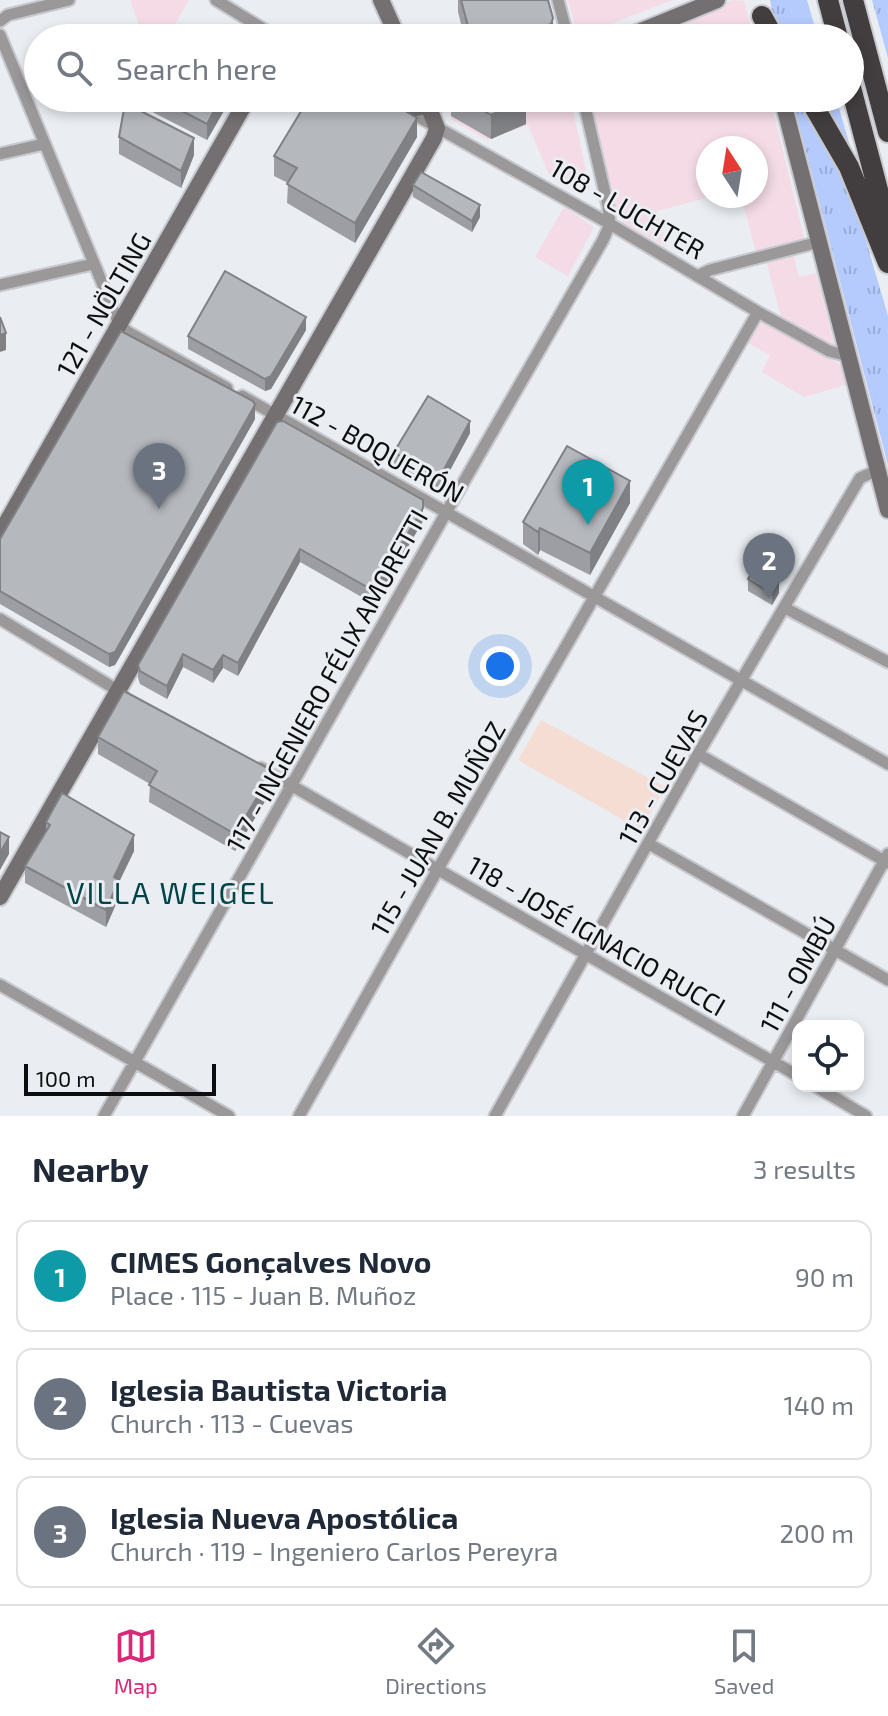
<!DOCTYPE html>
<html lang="en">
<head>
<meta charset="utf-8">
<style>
  body { margin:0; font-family:"Exo 2",sans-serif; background:#f2f2f3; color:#1f2937 }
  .controls { position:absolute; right:24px; bottom:24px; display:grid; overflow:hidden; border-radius:16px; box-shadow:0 4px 12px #0003 }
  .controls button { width:72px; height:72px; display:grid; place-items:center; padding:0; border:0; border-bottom:2px solid #e0e1e3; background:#fff; color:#1f2937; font:40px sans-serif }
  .compass { position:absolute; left:696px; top:136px; width:72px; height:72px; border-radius:50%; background:#fff; box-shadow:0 4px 12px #0003; rotate:348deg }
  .scale { position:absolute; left:24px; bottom:20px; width:192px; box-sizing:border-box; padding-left:8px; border:4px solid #0d0e0f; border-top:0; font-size:22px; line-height:28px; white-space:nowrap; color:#0d0e0f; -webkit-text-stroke:6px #eaedf2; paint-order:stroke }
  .you { position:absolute; left:500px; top:666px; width:28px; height:28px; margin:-20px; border:6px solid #fff; border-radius:50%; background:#1a73e8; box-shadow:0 0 0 12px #1a73e833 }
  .badge { display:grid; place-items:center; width:52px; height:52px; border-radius:50%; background:#db2777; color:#fff; font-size:26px; font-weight:700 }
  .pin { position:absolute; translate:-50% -66px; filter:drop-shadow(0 2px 4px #0008) }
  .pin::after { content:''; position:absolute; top:42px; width:28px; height:24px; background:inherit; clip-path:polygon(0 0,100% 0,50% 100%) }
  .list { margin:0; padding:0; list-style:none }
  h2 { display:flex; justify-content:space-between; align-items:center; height:104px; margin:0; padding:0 32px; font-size:34px }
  h2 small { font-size:26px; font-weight:400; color:#747a83 }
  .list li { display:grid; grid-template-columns:52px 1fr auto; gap:24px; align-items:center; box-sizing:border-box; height:112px; margin:0 16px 16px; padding:0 16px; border:2px solid #e0e1e3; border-radius:16px }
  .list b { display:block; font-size:30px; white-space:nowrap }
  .list p { margin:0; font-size:26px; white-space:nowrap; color:#747a83 }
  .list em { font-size:26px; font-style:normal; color:#747a83 }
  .icon { flex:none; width:44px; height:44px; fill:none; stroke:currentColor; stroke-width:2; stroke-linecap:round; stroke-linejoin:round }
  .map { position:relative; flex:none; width:888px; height:1116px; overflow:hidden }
  .search { position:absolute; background:#fff; box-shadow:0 4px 12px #0003; left:24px; right:24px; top:24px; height:88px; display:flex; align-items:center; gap:20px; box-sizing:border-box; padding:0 28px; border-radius:44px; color:#747a83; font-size:30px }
  .sheet { height:488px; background:#fff }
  nav { display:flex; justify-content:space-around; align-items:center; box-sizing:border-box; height:112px; border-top:2px solid #e0e1e3; background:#fff; font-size:22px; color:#747a83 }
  nav a { display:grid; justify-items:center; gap:4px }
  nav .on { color:#db2777 }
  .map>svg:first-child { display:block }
</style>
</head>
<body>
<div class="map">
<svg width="888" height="1116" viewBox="0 0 888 1116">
  <defs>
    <pattern id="grass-tufts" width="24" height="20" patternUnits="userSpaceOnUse" patternTransform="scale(2)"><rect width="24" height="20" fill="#b5cbfd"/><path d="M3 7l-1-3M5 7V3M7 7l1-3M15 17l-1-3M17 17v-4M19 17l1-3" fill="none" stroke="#9aadd8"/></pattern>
  </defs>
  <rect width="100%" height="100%" fill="#eaedf2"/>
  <!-- commercial -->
  <path fill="#f4dbe5" d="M 130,0 L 189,0 L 167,38 L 144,38 Z
    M 568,0 L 672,0 L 582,35 L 577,32 Z
    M 733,0 L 744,1 L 754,38 L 639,38 Z
    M 483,98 L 570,98 L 590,188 L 581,194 L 550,177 L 528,125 L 487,140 L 451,119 L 452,110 Z
    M 589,98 L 770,98 L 804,237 L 798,241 L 756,252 L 741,196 L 756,196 L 756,148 L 708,148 L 708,196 L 714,196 L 657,211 L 667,247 L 624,224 L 619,217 Z
    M 564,207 L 594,227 L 568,276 L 535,257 Z
    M 793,253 L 799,277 L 816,273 L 834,343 L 832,345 L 782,321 L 766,260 Z
    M 759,320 L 839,364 L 847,374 L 849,384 L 804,397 L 762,372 L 770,355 L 743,340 Z"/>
  <!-- industrial -->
  <path fill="#f5ddd3" d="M 541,720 L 665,787 L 641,830 L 518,760 Z"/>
  <!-- grass -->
  <path fill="url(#grass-tufts)" d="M 770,0 L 807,0 L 818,38 L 784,38 L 773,16 Z
    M 872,0 L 888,0 L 888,58 Z
    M 792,98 L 803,98 L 838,160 L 862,227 L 888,316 L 888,465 Z
    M 819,98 L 836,98 L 850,146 L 846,147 Z"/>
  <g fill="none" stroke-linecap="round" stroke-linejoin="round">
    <!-- street casing -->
    <g stroke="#c7c9ce" stroke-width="15">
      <path id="street" d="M 216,0 L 278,38
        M 558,0 L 568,38
        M 0,21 L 8,15 L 69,0
        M 0,35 L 119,324 L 128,332 L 227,388
        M 406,110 L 610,224 L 758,312 L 829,351 L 848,356
        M 0,154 L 44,144
        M 697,276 L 710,270 L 819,242
        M 0,285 L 93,264
        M 242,396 L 888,764
        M 785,608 L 888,662
        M 0,619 L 122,693
        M 698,754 L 888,863
        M 261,768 L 798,1076
        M 649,844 L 888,980
        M 0,985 L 229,1116
        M 815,1086 L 866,1116
        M 104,1116 L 447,511 L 603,240 L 610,224 L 608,206 L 583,98
        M 299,1116 L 438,869 L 758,312
        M 495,1116 L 698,754 L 860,478 L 878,470
        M 743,1116 L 888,854"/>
    </g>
    <!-- secondary casing -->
    <g stroke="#c7c9ce" stroke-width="20">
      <path id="secondary" d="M 381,0 L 398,38
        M 624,38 L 717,0
        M 385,98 L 406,110 L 462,98
        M 782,98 L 888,510
        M 0,534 L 248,98
        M 0,897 L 434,138 L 437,128 L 425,98"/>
    </g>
    <!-- highway casing -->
    <g stroke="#c7c9ce" stroke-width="24">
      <path id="highway" d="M 828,0 L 838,38
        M 853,0 L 888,132
        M 762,16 L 774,38
        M 850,84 L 888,228
        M 809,98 L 849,167 L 888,263"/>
    </g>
    <!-- street -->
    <use href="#street" stroke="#9b9899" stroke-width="11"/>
    <!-- secondary -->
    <use href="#secondary" stroke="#747071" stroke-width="16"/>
    <!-- highway -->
    <use href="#highway" stroke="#423d3e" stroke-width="20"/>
  </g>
  <!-- wall -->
  <path fill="#9c9ea3" d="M 458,0 L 548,0 L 553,38 L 462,28 L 458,12 Z
    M 129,98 L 225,98 L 225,109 L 207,140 L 129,100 Z
    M 289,98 L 383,98 L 417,137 L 355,243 L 287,203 L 288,183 L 274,176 L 274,156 L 304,106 Z
    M 451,98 L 551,98 L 526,103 L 526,124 L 491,139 L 451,116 Z
    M 119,137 L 194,155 L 181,188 L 119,154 Z
    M 413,185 L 480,217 L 472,232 L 413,197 Z
    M 306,330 L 271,389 L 265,391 L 188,349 L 188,336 Z
    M 255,419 L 115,665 L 109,667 L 0,604 L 0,539 Z
    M 277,422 L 423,521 L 374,604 L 300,562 L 238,676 L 223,668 L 213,683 L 183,667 L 167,699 L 140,684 L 138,678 L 138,665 Z
    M 470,433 L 441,487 L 434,488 L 394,464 L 394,452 Z
    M 630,503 L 590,575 L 540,550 L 538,555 L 523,544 L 523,522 Z
    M 748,579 L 779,593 L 772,605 L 748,591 Z
    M 98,737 L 273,788 L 235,851 L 149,802 L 150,784 L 98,754 Z
    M 46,822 L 134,851 L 119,882 L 119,897 L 106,927 L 25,883 L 25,866 L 46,832 Z"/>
  <!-- shaded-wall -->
  <path fill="#7f8184" d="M 553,18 L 553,38 L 512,38 Z
    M 221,98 L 225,98 L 225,109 L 207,140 L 207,124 Z
    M 526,101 L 526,124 L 491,139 L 491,115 Z
    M 417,118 L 417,137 L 355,243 L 355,223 Z
    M 194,138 L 194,155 L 181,188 L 181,171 Z
    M 480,205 L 480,217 L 472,232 L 472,221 Z
    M 306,317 L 306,330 L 271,389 L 265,391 L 265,379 Z
    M 6,333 L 6,350 L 0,352 L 0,335 Z
    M 255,405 L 255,419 L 246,435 L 115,665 L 109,667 L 109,654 Z
    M 470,421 L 470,433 L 441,487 L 441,475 Z
    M 630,481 L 630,503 L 590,575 L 590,553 Z
    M 423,508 L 423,521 L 374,604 L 374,591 Z
    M 540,528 L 540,550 L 538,555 L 538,532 Z
    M 300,549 L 300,562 L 238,676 L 238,663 Z
    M 779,582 L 779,593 L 772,605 L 772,594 Z
    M 183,654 L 183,667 L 167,699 L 167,686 Z
    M 223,655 L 223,668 L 213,683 L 213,670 Z
    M 273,771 L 273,788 L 235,851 L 235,834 Z
    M 134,835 L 134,851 L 119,882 L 119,897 L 106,927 L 106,910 L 114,877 Z
    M 9,837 L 9,854 L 0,870 L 0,853 Z"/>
  <!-- building -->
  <path fill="#b5b8bd" stroke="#7f8184" stroke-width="2" d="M 461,0 L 548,0 L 553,18 L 551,24 L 512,38 L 441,38 L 468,26 Z
    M 614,33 L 615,38 L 602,38 Z
    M 157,98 L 221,98 L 207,124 Z
    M 309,98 L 383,98 L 417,118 L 355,223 L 287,184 L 297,168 L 274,156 Z
    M 461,98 L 525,98 L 526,101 L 491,115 Z
    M 125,103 L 194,138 L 181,171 L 119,137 Z
    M 421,172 L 480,205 L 472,221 L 413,185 Z
    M 225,271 L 306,317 L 271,376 L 265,379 L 188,336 Z
    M 0,317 L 6,333 L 0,335 Z
    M 121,331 L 253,401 L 255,405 L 115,652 L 109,654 L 0,591 L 0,539 Z
    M 428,396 L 470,421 L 441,475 L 434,477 L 394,452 Z
    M 283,421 L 423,500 L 423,508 L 374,591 L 300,549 L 238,663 L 223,655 L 213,670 L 183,654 L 167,686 L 140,671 L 138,665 L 277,422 Z
    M 567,446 L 630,481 L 590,553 L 540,528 L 538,532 L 523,522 Z
    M 754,569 L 779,582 L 772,594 L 748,579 Z
    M 124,691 L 273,771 L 235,834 L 149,785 L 157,771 L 98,737 Z
    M 62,793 L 134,835 L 114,877 L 119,880 L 106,910 L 25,866 L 50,825 L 46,822 Z
    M 0,832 L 9,837 L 0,853 Z"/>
  <g text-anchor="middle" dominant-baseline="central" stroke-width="6" stroke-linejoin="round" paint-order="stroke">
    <!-- street labels -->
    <g font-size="26" fill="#0d0e0f" stroke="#eaedf2">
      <text transform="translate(628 208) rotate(30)">108 - LUCHTER</text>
      <text transform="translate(103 304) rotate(-60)">121 - NÖLTING</text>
      <text transform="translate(378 448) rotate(29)">112 - BOQUERÓN</text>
      <text transform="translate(326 680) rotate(-61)">117 - INGENIERO FÉLIX AMORETTI</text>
      <text transform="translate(662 777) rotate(-60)">113 - CUEVAS</text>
      <text transform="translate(437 828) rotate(-60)">115 - JUAN B. MUÑOZ</text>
      <text transform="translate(597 935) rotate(30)">118 - JOSÉ IGNACIO RUCCI</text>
      <text transform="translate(797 974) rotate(-61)">111 - OMBÚ</text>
    </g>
    <!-- quarter labels -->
    <g font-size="30" letter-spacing="2" fill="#004447" stroke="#eaedf2">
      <text x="171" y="892">VILLA WEIGEL</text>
    </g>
  </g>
</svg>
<div class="controls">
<button><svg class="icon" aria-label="locate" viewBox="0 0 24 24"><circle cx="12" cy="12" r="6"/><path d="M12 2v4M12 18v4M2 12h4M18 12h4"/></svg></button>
</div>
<svg class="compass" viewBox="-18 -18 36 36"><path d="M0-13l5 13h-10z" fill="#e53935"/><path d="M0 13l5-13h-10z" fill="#747a83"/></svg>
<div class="scale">100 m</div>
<div class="you"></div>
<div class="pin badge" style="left:588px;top:525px;background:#0f9aa8">1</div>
<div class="pin badge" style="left:769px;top:599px;background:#6b7280">2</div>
<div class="pin badge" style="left:159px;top:509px;background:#6b7280">3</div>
<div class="search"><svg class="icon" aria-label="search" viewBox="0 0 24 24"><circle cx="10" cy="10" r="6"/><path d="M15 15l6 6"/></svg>Search here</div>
</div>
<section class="sheet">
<h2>Nearby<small>3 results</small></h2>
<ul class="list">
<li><span class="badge" style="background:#0f9aa8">1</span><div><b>CIMES Gonçalves Novo</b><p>Place · 115 - Juan B. Muñoz</p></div><em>90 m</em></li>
<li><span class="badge" style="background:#6b7280">2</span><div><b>Iglesia Bautista Victoria</b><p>Church · 113 - Cuevas</p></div><em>140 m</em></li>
<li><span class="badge" style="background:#6b7280">3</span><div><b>Iglesia Nueva Apostólica</b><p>Church · 119 - Ingeniero Carlos Pereyra</p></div><em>200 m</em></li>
</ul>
</section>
<nav>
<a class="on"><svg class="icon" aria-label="map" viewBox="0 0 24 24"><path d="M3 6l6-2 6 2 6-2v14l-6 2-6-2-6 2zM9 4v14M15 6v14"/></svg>Map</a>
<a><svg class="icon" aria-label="directions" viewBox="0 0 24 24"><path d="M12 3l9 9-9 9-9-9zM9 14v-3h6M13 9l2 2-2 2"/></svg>Directions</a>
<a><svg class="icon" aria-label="saved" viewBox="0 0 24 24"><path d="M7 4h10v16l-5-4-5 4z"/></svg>Saved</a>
</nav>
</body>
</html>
